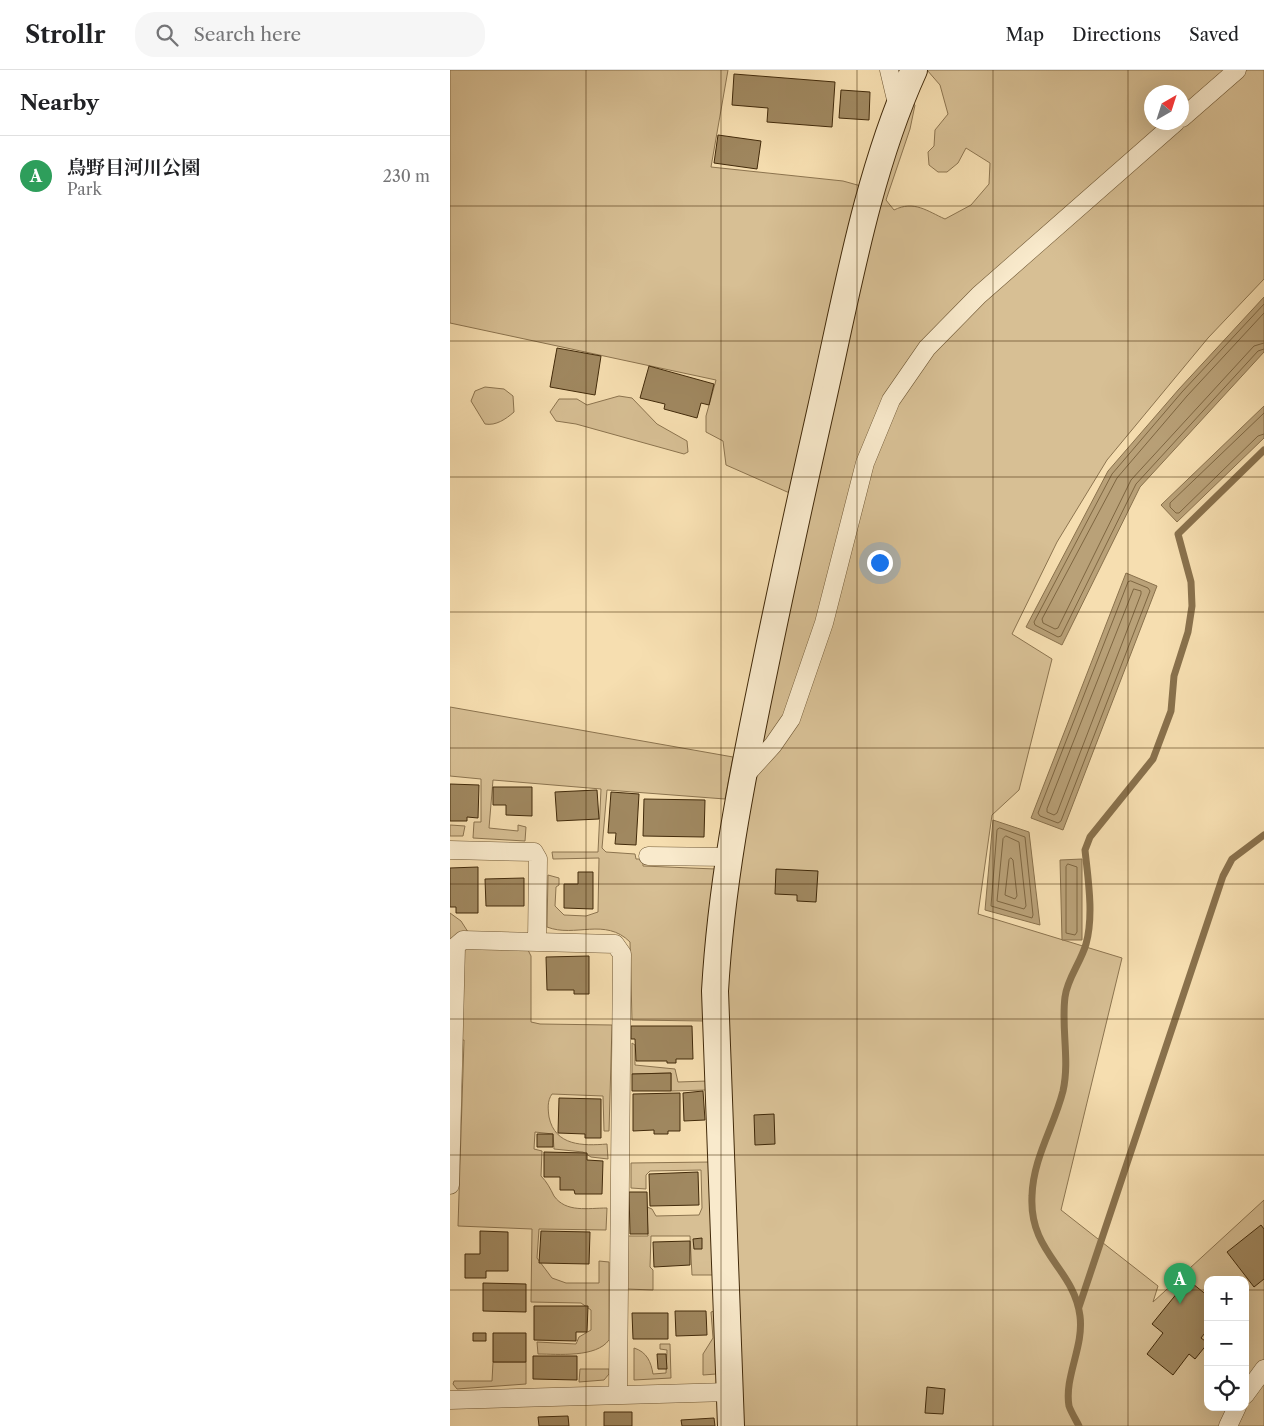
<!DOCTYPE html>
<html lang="en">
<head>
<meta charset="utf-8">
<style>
  body { margin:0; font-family:"Libre Caslon Text","Noto Serif JP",serif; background:#f6f6f6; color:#202124 }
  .controls { position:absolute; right:15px; bottom:15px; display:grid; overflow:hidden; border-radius:10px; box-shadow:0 5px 20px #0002 }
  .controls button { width:45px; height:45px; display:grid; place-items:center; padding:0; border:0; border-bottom:1px solid #e0e0e0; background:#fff; color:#202124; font:25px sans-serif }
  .compass { position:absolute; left:694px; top:15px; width:45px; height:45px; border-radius:50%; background:#fff; box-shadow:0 5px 20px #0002; rotate:39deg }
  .you { position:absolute; left:429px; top:492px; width:18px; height:18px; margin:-12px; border:4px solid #fff; border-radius:50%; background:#1a73e8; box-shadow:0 0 0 8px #1a73e833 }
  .badge { display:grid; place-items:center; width:32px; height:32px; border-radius:50%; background:#8f2418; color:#fff; font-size:16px; font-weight:700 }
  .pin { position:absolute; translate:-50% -41px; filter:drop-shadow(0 1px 2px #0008) }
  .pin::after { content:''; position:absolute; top:26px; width:18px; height:15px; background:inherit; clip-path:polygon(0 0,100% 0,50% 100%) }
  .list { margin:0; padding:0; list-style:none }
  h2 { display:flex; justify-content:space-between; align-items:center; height:65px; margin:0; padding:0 20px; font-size:21px }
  h2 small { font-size:16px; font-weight:400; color:#757577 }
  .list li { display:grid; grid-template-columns:32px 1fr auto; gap:15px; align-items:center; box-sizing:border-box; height:80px; padding:0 20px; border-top:1px solid #e0e0e0 }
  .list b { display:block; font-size:19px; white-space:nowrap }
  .list p { margin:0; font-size:16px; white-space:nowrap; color:#757577 }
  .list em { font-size:16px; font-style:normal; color:#757577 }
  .icon { flex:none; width:28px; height:28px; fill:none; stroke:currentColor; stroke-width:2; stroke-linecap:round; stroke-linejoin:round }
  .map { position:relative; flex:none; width:814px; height:1356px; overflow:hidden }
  header { display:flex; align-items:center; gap:30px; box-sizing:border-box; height:70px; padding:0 25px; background:#fff; border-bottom:1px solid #e0e0e0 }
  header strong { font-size:24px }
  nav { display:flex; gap:28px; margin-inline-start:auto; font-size:18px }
  .search { width:350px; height:45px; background:#f6f6f6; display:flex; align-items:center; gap:12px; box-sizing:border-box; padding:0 18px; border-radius:20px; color:#757577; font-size:19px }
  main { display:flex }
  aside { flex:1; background:#fff }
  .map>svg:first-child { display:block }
</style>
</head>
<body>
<header>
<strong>Strollr</strong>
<div class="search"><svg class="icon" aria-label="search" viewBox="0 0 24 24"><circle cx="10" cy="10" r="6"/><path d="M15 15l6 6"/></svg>Search here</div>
<nav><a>Map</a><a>Directions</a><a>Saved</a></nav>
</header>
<main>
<aside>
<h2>Nearby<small></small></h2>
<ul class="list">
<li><span class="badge" style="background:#2e9e5b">A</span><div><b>鳥野目河川公園</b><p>Park</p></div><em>230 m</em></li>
</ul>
</aside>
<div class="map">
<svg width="814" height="1356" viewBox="0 0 814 1356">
  <rect width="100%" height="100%" fill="#f6deb0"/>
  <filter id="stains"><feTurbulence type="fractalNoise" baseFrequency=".004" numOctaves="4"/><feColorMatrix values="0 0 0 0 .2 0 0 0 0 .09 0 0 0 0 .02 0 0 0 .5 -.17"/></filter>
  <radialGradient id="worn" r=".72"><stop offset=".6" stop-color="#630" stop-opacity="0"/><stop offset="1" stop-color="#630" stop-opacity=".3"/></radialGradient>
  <!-- green -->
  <path fill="#d7bf94" stroke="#8c744f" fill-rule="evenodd" d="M 0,0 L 278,0 L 261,97 L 393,111 L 411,116 L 463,33 L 465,35 L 460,59 L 436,130 L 444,140 C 464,130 477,141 495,149 L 521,135 L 539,114 L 540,93 L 516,78 L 508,93 L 497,102 L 488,102 L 479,95 L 478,82 L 484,76 L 485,60 L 498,44 L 490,15 L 477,0 L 814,0 L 814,209 L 758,268 L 657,390 L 607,472 L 562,564 L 602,589 L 569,720 L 542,745 L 528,844 L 672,888 L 611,1140 L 708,1216 L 703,1232 L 814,1130 L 814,1356 L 281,1356 L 273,922 L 296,716 L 360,432 L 276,395 L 273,371 L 256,362 L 256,346 L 266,310 L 0,253 ZM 702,22 L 732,22 L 732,52 L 702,52 ZM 758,1210 L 795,1210 L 795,1337 L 758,1337 Z
    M 35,317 L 54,319 L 63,326 L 64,342 C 56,349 46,356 35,354 L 21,331 L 25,321 Z
    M 169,326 L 182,328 L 207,354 L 237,371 L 238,382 L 234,384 L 126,354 L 106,351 L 100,342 L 109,329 L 127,329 L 137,335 Z
    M 0,637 L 283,687 L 275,729 L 157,720 L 152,778 L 156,782 L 185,784 L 186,789 L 193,789 L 193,796 L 265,799 L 254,951 L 182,950 L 180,872 C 155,847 125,868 97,857 L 98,805 L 109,808 L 109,815 L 106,817 L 105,836 L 114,845 L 136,846 L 148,842 L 149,788 L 103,789 L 102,782 L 148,782 L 151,719 L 43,710 L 39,758 L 68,761 L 68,755 L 76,757 L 75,771 L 23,768 L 24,752 L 31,752 L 31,709 L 0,706 Z
    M 0,755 L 15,756 L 13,766 L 0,766 Z
    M 0,843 L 11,851 L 27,876 L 78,880 L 81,886 L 81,952 L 90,954 L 162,955 L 159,1061 L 154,1061 L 153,1026 L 102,1024 C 97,1031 98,1039 99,1047 C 105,1076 133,1076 157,1074 L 158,1089 L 141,1087 L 133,1082 L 104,1079 L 103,1064 L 85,1062 L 84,1079 L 92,1081 L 91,1106 C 97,1112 100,1118 104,1126 C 116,1143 138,1138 157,1138 L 156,1160 L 89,1159 L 87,1188 L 102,1208 L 116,1213 L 149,1213 L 149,1191 L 159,1192 L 159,1270 C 146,1288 108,1284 88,1284 L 87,1272 L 126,1274 L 129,1267 L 141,1260 L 141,1240 L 131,1233 L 81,1232 L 82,1159 L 8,1156 L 14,970 L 0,971 Z
    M 182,973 L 185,975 L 185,995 L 225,999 L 228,1012 L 257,1011 L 256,1020 L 221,1021 L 221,1003 L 182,1004 Z
    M 260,1092 L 263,1205 L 242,1205 L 240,1166 L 201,1166 L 200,1197 L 203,1200 L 203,1220 L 177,1219 L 178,1166 L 198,1166 L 197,1137 L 202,1139 L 206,1146 L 249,1145 L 252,1138 L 251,1100 L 200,1101 L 196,1105 L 196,1119 L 181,1118 L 181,1093 Z
    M 269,1240 L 266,1304 L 253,1305 L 253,1284 L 263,1268 L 261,1242 Z
    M 210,1274 L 220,1274 L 221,1308 L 184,1310 L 184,1278 C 197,1282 201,1292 203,1304 L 216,1303 L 217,1280 L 210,1279 Z
    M 43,1292 L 76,1292 L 76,1314 L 7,1319 L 3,1314 L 4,1311 L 42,1311 Z
    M 130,1299 L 159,1299 L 159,1304 L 154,1310 L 129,1312 Z"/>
  <!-- water -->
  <path fill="#b9a178" stroke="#89714c" d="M 814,227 L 814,282 L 690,417 L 612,575 L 576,557 L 658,401 L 729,319 Z
    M 814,336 L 814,368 L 727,452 L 711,435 Z
    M 676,503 L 707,516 L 613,760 L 581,748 Z
    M 543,750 L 579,762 L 590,855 L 535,840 Z
    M 632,789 L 632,870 L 612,870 L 610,790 Z"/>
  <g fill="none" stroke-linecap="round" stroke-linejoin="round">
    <!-- shore -->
    <path stroke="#7e6641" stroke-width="1" d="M 814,234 L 732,322 L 662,404 L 584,552 L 585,555 L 608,567 L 611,566 L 686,414 L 808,281 L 814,279
      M 814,243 L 737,326 L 667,408 L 592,549 L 593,553 L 605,559 L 608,558 L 681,410 L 804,276 L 814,273
      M 814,343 L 720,433 L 720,437 L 726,443 L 729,443 L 808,366 L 814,364
      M 681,511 L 698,518 L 700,521 L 611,751 L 608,753 L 590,746 L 588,743 L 678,512 Z
      M 684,519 L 691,521 L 691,524 L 607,743 L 604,745 L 597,742 L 597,739 Z
      M 550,758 L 575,767 L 583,845 L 582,848 L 541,836 L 547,760 Z
      M 556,766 L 569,772 L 576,836 L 574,839 L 547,831 L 553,769 Z
      M 561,788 L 563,790 L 567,826 L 565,829 L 555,825 L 559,790 Z
      M 618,794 L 627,797 L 627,862 L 625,865 L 616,863 L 616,797 Z"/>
    <!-- stream -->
    <path stroke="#89714c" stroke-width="7" d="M 629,1237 L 773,806 L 782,789 L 814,765
      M 629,1356 C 626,1350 621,1342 619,1336 C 614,1307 634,1277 630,1246 C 624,1198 579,1183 582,1126 C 583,1088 604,1057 613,1021 C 620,990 611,958 615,927 C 617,909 631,892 636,874 C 644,845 638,809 635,780 L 640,767 L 703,689 L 721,641 L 724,606 L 738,562 L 742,536 L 741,512 L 728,464 L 814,380"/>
  </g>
  <!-- building -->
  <path fill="#a08860" stroke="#422a0a" d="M 284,4 L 385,12 L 382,57 L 317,52 L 318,38 L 282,35 Z
    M 391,20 L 420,22 L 419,50 L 389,48 Z
    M 268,65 L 311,71 L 307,99 L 264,93 Z
    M 107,278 L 151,286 L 145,325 L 100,317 Z
    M 199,296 L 264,314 L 259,335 L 251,333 L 247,348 L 214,339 L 215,334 L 190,328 Z
    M 0,714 L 29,715 L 28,748 L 17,747 L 17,751 L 0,751 Z
    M 43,717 L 82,717 L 82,746 L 56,745 L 56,735 L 43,735 Z
    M 147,720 L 149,749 L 107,751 L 105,722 Z
    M 161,722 L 189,724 L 186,775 L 165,774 L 166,763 L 158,763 Z
    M 194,729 L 255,730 L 254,767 L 193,766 Z
    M 28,797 L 28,843 L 6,843 L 6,837 L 0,837 L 0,798 Z
    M 326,799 L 368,801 L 366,832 L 347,831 L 347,825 L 325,824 Z
    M 128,802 L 143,802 L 143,839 L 114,838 L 114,814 L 128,814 Z
    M 74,808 L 74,836 L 36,836 L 35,809 Z
    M 139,886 L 139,924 L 124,924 L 124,920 L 97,920 L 96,887 Z
    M 181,956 L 242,956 L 243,989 L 226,989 L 226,993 L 217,993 L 217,991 L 186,991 L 185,969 L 181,969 Z
    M 221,1003 L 221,1021 L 182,1021 L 182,1004 Z
    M 253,1021 L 255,1050 L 234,1051 L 233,1023 Z
    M 230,1023 L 230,1061 L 218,1061 L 218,1064 L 204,1064 L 204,1060 L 183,1061 L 183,1024 Z
    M 109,1028 L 151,1029 L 151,1068 L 135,1068 L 135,1064 L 108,1063 Z
    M 324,1044 L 325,1074 L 305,1075 L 304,1045 Z
    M 87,1064 L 103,1064 L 103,1077 L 87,1077 Z
    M 94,1082 L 137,1083 L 137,1090 L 153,1091 L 152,1124 L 125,1124 L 124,1120 L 110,1120 L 110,1107 L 94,1107 Z
    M 248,1102 L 249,1135 L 200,1136 L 199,1104 Z
    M 179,1122 L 197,1122 L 198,1164 L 180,1164 Z
    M 811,1155 L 814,1159 L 814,1209 L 804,1217 L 777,1182 Z
    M 30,1161 L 58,1162 L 58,1201 L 36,1201 L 36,1208 L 15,1208 L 15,1184 L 30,1184 Z
    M 91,1161 L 140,1162 L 139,1194 L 89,1193 Z
    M 252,1168 L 252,1179 L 244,1179 L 243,1169 Z
    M 240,1171 L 240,1195 L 204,1197 L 203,1172 Z
    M 33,1213 L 76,1214 L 76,1242 L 33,1241 Z
    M 743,1214 L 758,1226 L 758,1259 L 751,1268 L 758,1273 L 745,1289 L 739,1284 L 723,1305 L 697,1284 L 713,1263 L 702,1254 L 728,1222 L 733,1225 Z
    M 84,1236 L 138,1236 L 137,1262 L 126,1262 L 126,1271 L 84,1270 Z
    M 225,1241 L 256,1241 L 257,1265 L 226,1266 Z
    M 182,1243 L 218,1243 L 218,1269 L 183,1269 Z
    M 23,1263 L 36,1263 L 36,1271 L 23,1271 Z
    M 43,1263 L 76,1263 L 76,1292 L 43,1292 Z
    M 207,1284 L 216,1284 L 217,1299 L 208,1299 Z
    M 83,1286 L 127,1286 L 127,1310 L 83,1309 Z
    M 477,1317 L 495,1319 L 493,1344 L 475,1343 Z
    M 154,1342 L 182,1342 L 182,1356 L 154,1356 Z
    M 118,1346 L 119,1356 L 89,1356 L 88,1347 Z
    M 264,1348 L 265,1356 L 232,1356 L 231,1350 Z"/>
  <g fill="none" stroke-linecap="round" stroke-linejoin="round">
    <!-- street casing -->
    <g stroke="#6f5734" stroke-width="19">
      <path id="street" d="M 439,0 L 448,38
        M 732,48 L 787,0
        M 294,707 L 323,675 L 341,649 L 374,553 L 415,393 L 441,330 L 477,278 L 529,225 L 726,52
        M 0,780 L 84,782 L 88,789 L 87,872
        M 198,786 L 278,787
        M 0,1115 L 6,876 L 13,870 L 165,874 L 172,884 L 168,1324
        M 795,1325 L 814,1299
        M 0,1330 L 279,1322
        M 778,1356 L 787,1337"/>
    </g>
    <!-- secondary casing -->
    <g stroke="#422a0a" stroke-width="28">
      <path id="secondary" d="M 281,1356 L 265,921 C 271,817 290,718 311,616 C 330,523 350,431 371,338 C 396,228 417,103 464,0"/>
    </g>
    <!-- street -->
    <use href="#street" stroke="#f9eacc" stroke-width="18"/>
    <!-- secondary -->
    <use href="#secondary" stroke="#f9eacc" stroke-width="26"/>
  </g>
  <!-- grid -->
  <path fill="none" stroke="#422a0a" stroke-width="1" stroke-opacity="0.55" d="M 136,0 L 136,1356M 271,0 L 271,1356M 407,0 L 407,1356M 543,0 L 543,1356M 678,0 L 678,1356M 0,136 L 814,136M 0,271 L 814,271M 0,407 L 814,407M 0,542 L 814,542M 0,678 L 814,678M 0,814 L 814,814M 0,949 L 814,949M 0,1085 L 814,1085M 0,1220 L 758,1220M 795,1220 L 814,1220"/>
  <rect width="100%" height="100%" filter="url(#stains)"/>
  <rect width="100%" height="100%" fill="url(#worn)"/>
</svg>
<div class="controls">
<button>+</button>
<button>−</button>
<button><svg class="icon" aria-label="locate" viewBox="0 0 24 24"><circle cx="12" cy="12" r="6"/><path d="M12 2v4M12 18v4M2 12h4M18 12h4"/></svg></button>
</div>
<svg class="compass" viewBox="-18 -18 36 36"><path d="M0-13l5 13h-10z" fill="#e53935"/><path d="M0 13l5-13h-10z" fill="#757577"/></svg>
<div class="you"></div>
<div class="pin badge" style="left:730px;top:1234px;background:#2e9e5b">A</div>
</div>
</main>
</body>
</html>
